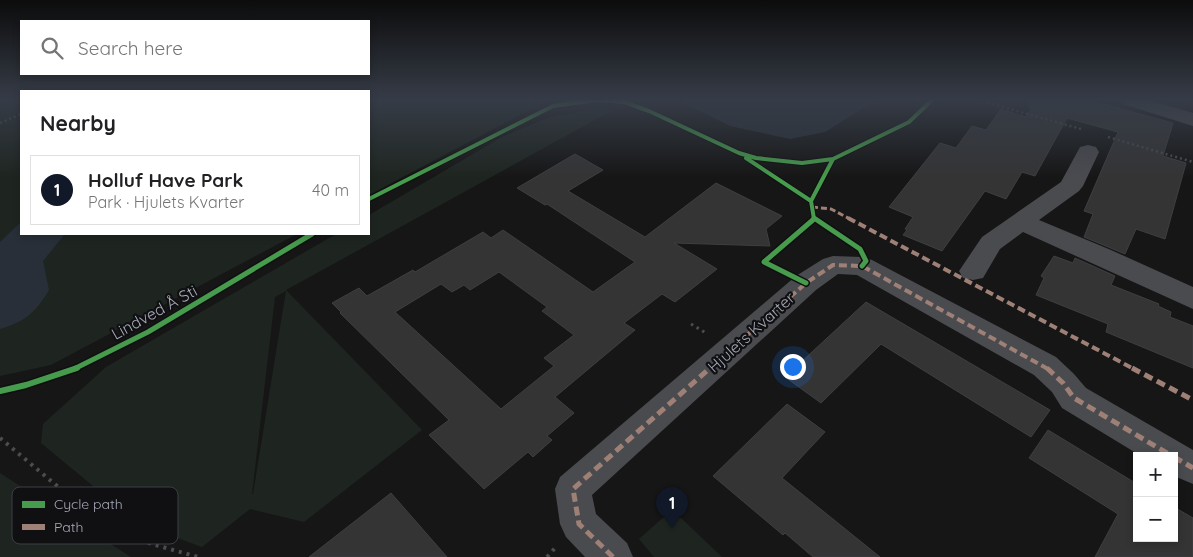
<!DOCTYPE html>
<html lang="en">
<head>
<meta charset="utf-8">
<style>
  body { margin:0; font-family:Quicksand,sans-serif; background:#f6f6f6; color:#202124 }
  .controls { position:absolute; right:15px; bottom:15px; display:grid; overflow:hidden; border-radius:0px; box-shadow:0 2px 8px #0003 }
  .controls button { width:45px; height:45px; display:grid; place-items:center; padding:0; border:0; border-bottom:1px solid #e0e0e0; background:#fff; color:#202124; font:25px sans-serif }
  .you { position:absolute; left:792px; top:366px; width:18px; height:18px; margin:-12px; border:4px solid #fff; border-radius:50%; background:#1a73e8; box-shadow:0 0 0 8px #1a73e833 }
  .badge { display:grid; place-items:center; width:32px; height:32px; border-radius:50%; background:#111827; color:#fff; font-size:16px; font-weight:700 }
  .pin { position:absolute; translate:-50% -41px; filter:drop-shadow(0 1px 2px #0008) }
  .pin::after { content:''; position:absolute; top:26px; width:18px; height:15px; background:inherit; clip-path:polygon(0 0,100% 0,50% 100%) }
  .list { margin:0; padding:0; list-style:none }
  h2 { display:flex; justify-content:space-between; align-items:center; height:65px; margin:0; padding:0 20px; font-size:21px }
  h2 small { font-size:16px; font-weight:400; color:#757577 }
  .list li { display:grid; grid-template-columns:32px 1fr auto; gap:15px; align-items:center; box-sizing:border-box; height:70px; margin:0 10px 10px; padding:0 10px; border:1px solid #e0e0e0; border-radius:0px }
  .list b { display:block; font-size:19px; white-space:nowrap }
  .list p { margin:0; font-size:16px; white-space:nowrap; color:#757577 }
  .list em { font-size:16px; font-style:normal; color:#757577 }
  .icon { flex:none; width:28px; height:28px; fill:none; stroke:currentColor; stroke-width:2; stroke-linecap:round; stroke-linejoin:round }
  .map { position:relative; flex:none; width:1193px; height:557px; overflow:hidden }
  .search { position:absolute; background:#fff; box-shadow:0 2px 8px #0003; left:20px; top:20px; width:350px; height:55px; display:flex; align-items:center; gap:12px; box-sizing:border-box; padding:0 18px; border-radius:0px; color:#757577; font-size:19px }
  .panel { position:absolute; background:#fff; box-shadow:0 2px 8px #0003; left:20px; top:90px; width:350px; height:145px; border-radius:0px }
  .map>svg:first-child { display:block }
</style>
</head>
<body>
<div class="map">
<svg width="1193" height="557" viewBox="0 0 1193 557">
  <rect width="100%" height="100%" fill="#161616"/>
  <!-- green -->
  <path fill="#1e2520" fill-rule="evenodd" d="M 0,100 L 21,100 L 21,234 L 297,234 L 51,365 L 0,376 Z
    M 369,100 L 548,100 L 369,195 Z
    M 599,108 L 613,110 L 286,290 L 422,430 L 304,522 L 250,509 L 202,547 L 139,524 L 41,443 L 43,424 L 106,367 L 336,234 L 369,234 L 369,215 L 502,137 L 550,117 ZM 286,291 L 253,494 L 252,494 L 275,297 Z
    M 0,473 L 131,557 L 0,557 Z
    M 666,515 L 681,518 L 722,557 L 654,557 L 639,539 Z"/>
  <!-- water -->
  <path fill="#282f38" d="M 678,100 L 876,100 L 825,132 L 790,139 L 730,126 Z"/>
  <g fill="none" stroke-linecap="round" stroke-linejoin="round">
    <!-- river -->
    <path fill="#282f38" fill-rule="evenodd" d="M 21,222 L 21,234 L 65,234 L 43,261 L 49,290 C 35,313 26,321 0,329 L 0,242 Z"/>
  </g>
  <!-- building -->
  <path fill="#343435" stroke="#3e3f42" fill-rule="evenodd" d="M 1030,100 L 1089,100 L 1173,123 L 1163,156 L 1186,163 L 1165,239 L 1136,229 L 1125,254 L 1084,237 L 1093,214 L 1084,211 L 1118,132 L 1067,118 L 1035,176 L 1022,172 L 1006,199 L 985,191 L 942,251 L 903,235 L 907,230 L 905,229 L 913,217 L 889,207 L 940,143 L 956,148 L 972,126 L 986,130 L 1001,109 L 1026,117 L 1032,108 L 1029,107 Z
    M 575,154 L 603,170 L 568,191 L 645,237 L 716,183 L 782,216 L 766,229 L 770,246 L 674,243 L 717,269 L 675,302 L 662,294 L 624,323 L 635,330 L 555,397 L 574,413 L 547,436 L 552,440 L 533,457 L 528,452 L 484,489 L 429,435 L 449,420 L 340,313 L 341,312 L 332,303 L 359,288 L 367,296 L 413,270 L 415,272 L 483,232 L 491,238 L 503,230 L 593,292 L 635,262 L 547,204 L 545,205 L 517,188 ZM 499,272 L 547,307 L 542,311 L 574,335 L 544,358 L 554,366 L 501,409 L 395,312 L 441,284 L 452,292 L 464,285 L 470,290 Z
    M 1054,256 L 1073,263 L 1075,258 L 1115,276 L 1111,285 L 1159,304 L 1158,306 L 1171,312 L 1170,317 L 1193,326 L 1193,368 L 1106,332 L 1108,324 L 1036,295 L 1044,278 L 1041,276 Z
    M 866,302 L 1050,410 L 1031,437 L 881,344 L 821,403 L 785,377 Z
    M 787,404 L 825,432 L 782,478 L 880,557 L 813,557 L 785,533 L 783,535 L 713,476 Z
    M 1048,430 L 1137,484 L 1137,538 L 1174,538 L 1174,507 L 1193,518 L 1193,557 L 1095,557 L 1118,514 L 1029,458 Z
    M 391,493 L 447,557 L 309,557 Z"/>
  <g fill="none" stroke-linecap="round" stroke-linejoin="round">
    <!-- path-far2 -->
    <path stroke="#4c4c51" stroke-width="2.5" stroke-dasharray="2 3" stroke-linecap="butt" d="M 978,100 L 1081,129
      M 0,123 L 21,114
      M 1108,137 L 1193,162"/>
    <!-- path-far1 -->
    <path stroke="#4c4c51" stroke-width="3" stroke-dasharray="2.5 4" stroke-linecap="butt" d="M 691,324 L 706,333"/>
    <!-- path -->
    <path stroke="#4c4c51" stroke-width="4" stroke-dasharray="3 5" stroke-linecap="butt" d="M 0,438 L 113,533 L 198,557
      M 547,557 L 555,548"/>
    <!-- minor -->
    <path fill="#4a4b4f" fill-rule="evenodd" d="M 1120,100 L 1149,100 L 1193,113 L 1193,126 L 1123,104 Z
      M 1088,145 L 1096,147 L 1099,152 L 1083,186 L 1079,191 L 1039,220 L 1111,250 L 1193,287 L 1193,309 L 1023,232 L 1000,249 L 983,278 L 973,280 L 963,278 L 959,271 L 982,237 L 1061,182 L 1080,147 Z
      M 833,256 L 862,257 L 872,260 L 1056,357 L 1074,374 L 1086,388 L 1193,450 L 1193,484 L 1174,476 L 1174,456 L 1141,456 L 1062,408 L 1052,392 L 1034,375 L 857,275 L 838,274 L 816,290 L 592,495 L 596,514 L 627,543 L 633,557 L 585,557 L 566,537 L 560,524 L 555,489 L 560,477 L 796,276 L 823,259 Z"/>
    <!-- quiet-far2 -->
    <path stroke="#9e8076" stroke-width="3" stroke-dasharray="6 3" stroke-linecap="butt" d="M 812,207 L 831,209 L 850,219"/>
    <!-- quiet-far1 -->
    <path stroke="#9e8076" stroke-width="4" stroke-dasharray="8 4" stroke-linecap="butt" d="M 848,218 L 1134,369
      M 709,369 L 806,283 L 833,265 L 862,266 L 1048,369"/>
    <!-- quiet -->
    <path stroke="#9e8076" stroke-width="5" stroke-dasharray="9 5" stroke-linecap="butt" d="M 1047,368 L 1063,383 L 1074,398 L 1172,456
      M 1132,368 L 1193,400
      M 1174,457 L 1193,468
      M 613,557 L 579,524 L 573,489 L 710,368"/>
    <!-- cycleway-far2 casing -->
    <g stroke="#101012" stroke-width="6">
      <path id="cycleway-far2" d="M 597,100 L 624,102 L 649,111 L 739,153 L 756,158 L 802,163 L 833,159 L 909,122 L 932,100
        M 746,158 L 811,201
        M 369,199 L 553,106 L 596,100
        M 814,219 L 811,201 L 833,159"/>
    </g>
    <!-- cycleway-far1 casing -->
    <g stroke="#101012" stroke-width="8">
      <path id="cycleway-far1" d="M 814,218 L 860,249 L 866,261 L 862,266
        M 806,283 L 764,262 L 814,219
        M 74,369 L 148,332 L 312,234"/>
    </g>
    <!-- cycleway casing -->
    <g stroke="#101012" stroke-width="9">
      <path id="cycleway" d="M 0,391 L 26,385 L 77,368"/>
    </g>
    <!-- cycleway-far2 -->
    <use href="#cycleway-far2" stroke="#469c4c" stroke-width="4"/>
    <!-- cycleway-far1 -->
    <use href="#cycleway-far1" stroke="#469c4c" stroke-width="5"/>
    <!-- cycleway -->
    <use href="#cycleway" stroke="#469c4c" stroke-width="6"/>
  </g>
  <!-- sky -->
  <linearGradient id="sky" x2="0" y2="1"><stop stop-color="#0c0c0c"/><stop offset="0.56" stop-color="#363c47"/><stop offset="1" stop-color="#363c47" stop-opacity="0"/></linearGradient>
  <rect width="1193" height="178" fill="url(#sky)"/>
  <g text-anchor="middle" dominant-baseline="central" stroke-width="4.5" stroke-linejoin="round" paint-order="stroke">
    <!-- street labels -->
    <g font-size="16" fill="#a6a9b8" stroke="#101012">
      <text transform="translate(154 312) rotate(-29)">Lindved Å Sti</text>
      <text transform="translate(751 332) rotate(-42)">Hjulets Kvarter</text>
    </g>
  </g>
  <!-- legend -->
  <rect x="12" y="487" width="166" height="57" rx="8" fill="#101012" stroke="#3d3e44" stroke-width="1"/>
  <rect x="22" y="501" width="23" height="7" fill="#469c4c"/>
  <rect x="22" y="524" width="23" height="6" fill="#9e8076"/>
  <g font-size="14" fill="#a6a9b8">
    <text x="54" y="509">Cycle path</text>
    <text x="54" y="532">Path</text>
  </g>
</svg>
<div class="controls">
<button>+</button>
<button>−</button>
</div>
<div class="you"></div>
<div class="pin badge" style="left:672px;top:528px">1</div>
<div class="search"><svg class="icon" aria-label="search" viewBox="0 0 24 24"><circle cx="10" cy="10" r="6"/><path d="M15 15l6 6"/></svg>Search here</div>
<section class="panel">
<h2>Nearby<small></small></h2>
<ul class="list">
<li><span class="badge">1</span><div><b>Holluf Have Park</b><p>Park · Hjulets Kvarter</p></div><em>40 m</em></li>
</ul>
</section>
</div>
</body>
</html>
